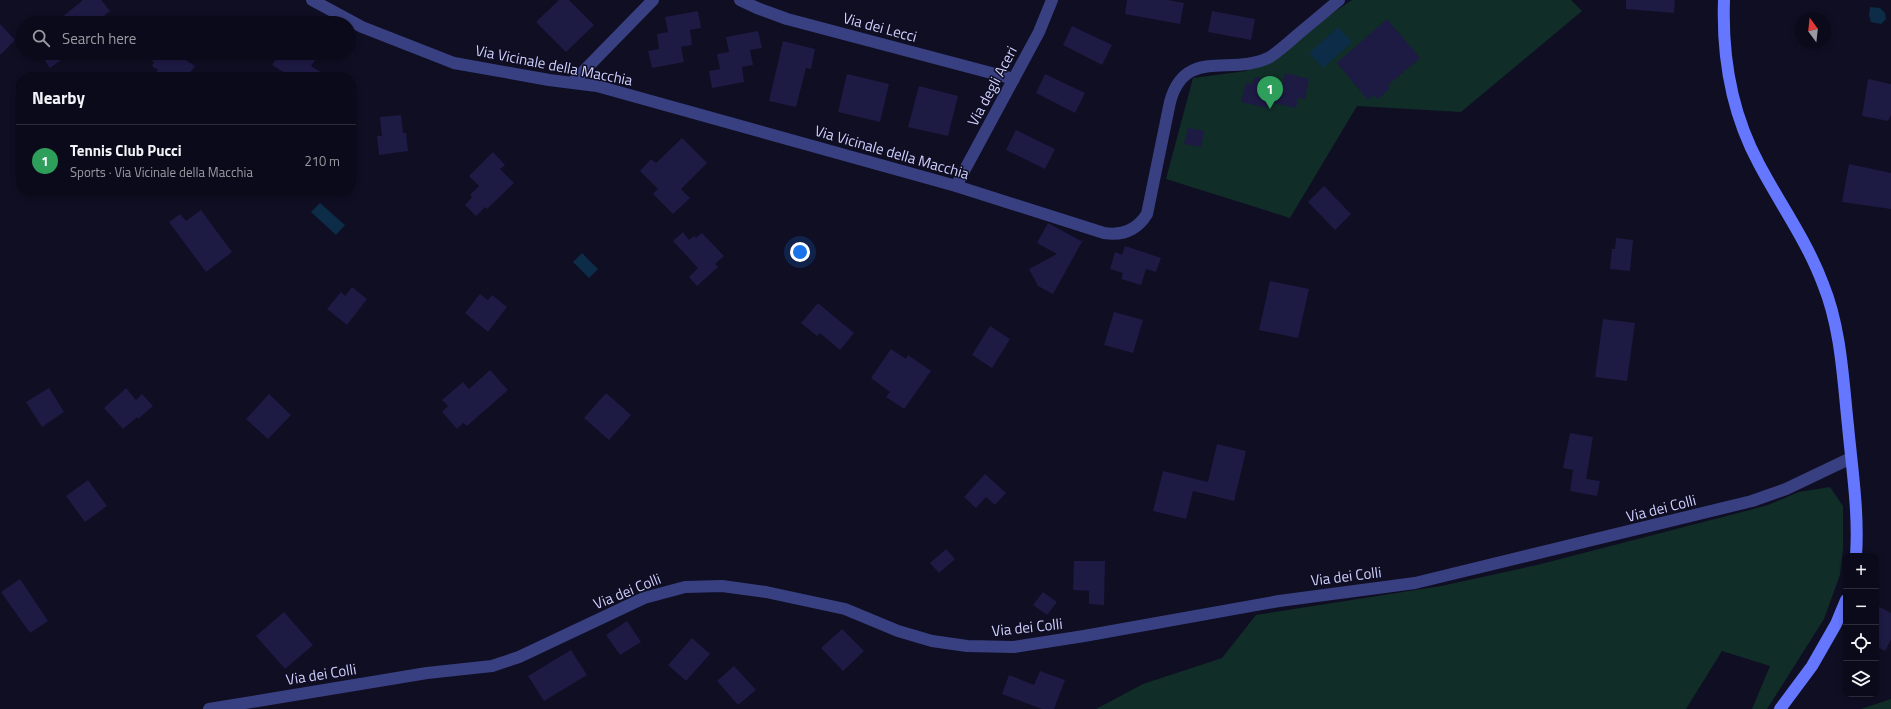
<!DOCTYPE html>
<html lang="en">
<head>
<meta charset="utf-8">
<style>
  body { margin:0; font-family:"Titillium Web",sans-serif; background:#141323; color:#f1f3f6 }
  .controls { position:absolute; right:12px; bottom:12px; display:grid; overflow:hidden; border-radius:8px; box-shadow:0 2px 6px #0003 }
  .controls button { width:36px; height:36px; display:grid; place-items:center; padding:0; border:0; border-bottom:1px solid #2b2b39; background:#0b0a1a; color:#f1f3f6; font:20px sans-serif }
  .compass { position:absolute; left:1795px; top:12px; width:36px; height:36px; border-radius:50%; background:#0b0a1a; box-shadow:0 2px 6px #0003; rotate:345deg }
  .you { position:absolute; left:800px; top:252px; width:14px; height:14px; margin:-10px; border:3px solid #fff; border-radius:50%; background:#1a73e8; box-shadow:0 0 0 6px #1a73e833 }
  .badge { display:grid; place-items:center; width:26px; height:26px; border-radius:50%; background:#00faf2; color:#fff; font-size:13px; font-weight:700 }
  .pin { position:absolute; translate:-50% -33px; filter:drop-shadow(0 1px 2px #0008) }
  .pin::after { content:''; position:absolute; top:21px; width:14px; height:12px; background:inherit; clip-path:polygon(0 0,100% 0,50% 100%) }
  .list { margin:0; padding:0; list-style:none }
  h2 { display:flex; justify-content:space-between; align-items:center; height:52px; margin:0; padding:0 16px; font-size:17px }
  h2 small { font-size:13px; font-weight:400; color:#9a9aa2 }
  .list li { display:grid; grid-template-columns:26px 1fr auto; gap:12px; align-items:center; box-sizing:border-box; height:72px; padding:0 16px; border-top:1px solid #2b2b39 }
  .list b { display:block; font-size:15px; white-space:nowrap }
  .list p { margin:0; font-size:13px; white-space:nowrap; color:#9a9aa2 }
  .list em { font-size:13px; font-style:normal; color:#9a9aa2 }
  .icon { flex:none; width:22px; height:22px; fill:none; stroke:currentColor; stroke-width:2; stroke-linecap:round; stroke-linejoin:round }
  .map { position:relative; flex:none; width:1891px; height:709px; overflow:hidden }
  .search { position:absolute; background:#0b0a1a; box-shadow:0 2px 6px #0003; left:16px; top:16px; width:340px; height:44px; display:flex; align-items:center; gap:10px; box-sizing:border-box; padding:0 14px; border-radius:22px; color:#9a9aa2; font-size:15px }
  .panel { position:absolute; background:#0b0a1a; box-shadow:0 2px 6px #0003; left:16px; top:72px; width:340px; height:124px; border-radius:16px }
  .map>svg:first-child { display:block }
</style>
</head>
<body>
<div class="map">
<svg width="1891" height="709" viewBox="0 0 1891 709">
  <rect width="100%" height="100%" fill="#0f0e23"/>
  <!-- green -->
  <path fill="#112d28" d="M 1352,0 L 1571,0 L 1582,11 L 1461,112 L 1357,106 L 1290,218 L 1166,179 L 1193,78 L 1246,71 Z
    M 1830,487 L 1843,506 L 1843,549 L 1840,575 L 1824,619 L 1767,709 L 1752,709 L 1770,666 L 1722,651 L 1686,709 L 1096,709 L 1143,684 L 1222,658 L 1256,615 L 1441,586 L 1537,565 L 1742,512 L 1768,505 L 1799,492 Z
    M 1891,699 L 1891,709 L 1861,709 Z"/>
  <!-- water -->
  <path fill="#0c2c48" d="M 1870,7 L 1880,8 L 1885,13 L 1886,19 L 1881,24 L 1871,22 L 1869,15 Z
    M 1338,27 L 1352,42 L 1323,68 L 1309,53 Z
    M 320,203 L 345,225 L 336,235 L 311,212 Z
    M 582,253 L 598,269 L 589,278 L 573,262 Z"/>
  <!-- building -->
  <path fill="#1d1a44" d="M 83,0 L 101,0 L 110,11 L 95,23 L 55,23 Z
    M 559,0 L 569,0 L 594,25 L 566,52 L 536,22 Z
    M 1127,0 L 1168,0 L 1184,3 L 1180,24 L 1125,14 Z
    M 1626,0 L 1675,0 L 1674,13 L 1626,9 Z
    M 698,11 L 701,28 L 690,30 L 692,45 L 681,47 L 684,62 L 652,68 L 648,51 L 659,49 L 657,34 L 668,32 L 665,17 Z
    M 1212,11 L 1255,19 L 1251,40 L 1208,32 Z
    M 1387,19 L 1420,58 L 1388,85 L 1390,88 L 1378,99 L 1374,95 L 1368,100 L 1337,63 Z
    M 0,24 L 15,40 L 0,55 Z
    M 1072,26 L 1112,45 L 1102,65 L 1063,45 Z
    M 758,31 L 762,48 L 750,50 L 753,65 L 742,67 L 744,82 L 712,88 L 709,71 L 720,69 L 717,54 L 729,52 L 726,37 Z
    M 783,41 L 815,49 L 811,69 L 806,68 L 796,107 L 769,101 Z
    M 40,53 L 71,53 L 50,68 Z
    M 140,53 L 175,53 L 195,66 L 187,77 L 153,77 L 158,70 L 152,66 L 154,62 Z
    M 280,53 L 320,53 L 311,66 L 328,77 L 291,77 L 272,65 Z
    M 1285,73 L 1309,79 L 1305,99 L 1298,98 L 1296,108 L 1270,102 L 1268,108 L 1241,102 L 1246,83 L 1252,84 L 1254,77 L 1283,83 Z
    M 847,74 L 889,84 L 880,122 L 838,112 Z
    M 1045,74 L 1085,93 L 1075,113 L 1036,93 Z
    M 1868,79 L 1891,84 L 1891,115 L 1888,121 L 1862,116 Z
    M 919,86 L 958,96 L 948,136 L 908,127 Z
    M 401,115 L 403,133 L 406,133 L 408,151 L 379,155 L 377,136 L 382,136 L 380,117 Z
    M 1188,128 L 1204,131 L 1201,147 L 1184,144 Z
    M 1016,130 L 1055,149 L 1045,169 L 1006,150 Z
    M 682,138 L 707,163 L 681,189 L 690,198 L 673,214 L 653,194 L 658,189 L 640,171 L 651,159 L 656,163 Z
    M 493,152 L 505,165 L 500,169 L 514,183 L 487,209 L 485,207 L 476,216 L 465,205 L 472,197 L 470,195 L 479,186 L 469,176 Z
    M 1849,164 L 1891,173 L 1891,209 L 1842,202 Z
    M 1324,186 L 1351,214 L 1335,230 L 1308,202 Z
    M 201,210 L 232,252 L 206,272 L 169,222 L 180,214 L 186,221 Z
    M 1048,223 L 1081,241 L 1083,240 L 1053,294 L 1038,286 L 1029,269 L 1057,254 L 1037,243 Z
    M 683,232 L 689,240 L 694,236 L 696,238 L 702,233 L 724,256 L 715,264 L 718,267 L 697,286 L 689,277 L 698,268 L 673,241 Z
    M 1616,238 L 1633,240 L 1630,271 L 1610,269 L 1612,249 L 1615,249 Z
    M 1125,246 L 1161,258 L 1156,272 L 1146,269 L 1141,285 L 1121,279 L 1123,273 L 1110,269 L 1115,252 L 1122,255 Z
    M 1270,281 L 1309,289 L 1298,338 L 1259,330 Z
    M 352,287 L 367,299 L 347,325 L 327,309 L 341,292 L 345,296 Z
    M 480,294 L 488,300 L 492,295 L 507,307 L 488,332 L 465,313 Z
    M 818,303 L 854,333 L 840,350 L 820,333 L 817,336 L 801,323 Z
    M 1114,312 L 1143,320 L 1133,353 L 1104,345 Z
    M 1603,319 L 1635,323 L 1627,381 L 1595,377 Z
    M 990,326 L 1010,339 L 992,368 L 972,355 Z
    M 891,349 L 906,359 L 908,355 L 931,371 L 904,409 L 886,397 L 890,392 L 871,378 Z
    M 490,370 L 508,390 L 467,426 L 463,423 L 457,429 L 442,412 L 448,406 L 442,400 L 463,382 L 469,389 Z
    M 49,388 L 64,412 L 42,427 L 26,402 Z
    M 126,388 L 136,400 L 142,394 L 153,406 L 138,419 L 137,417 L 123,429 L 104,408 Z
    M 606,393 L 631,415 L 609,440 L 584,418 Z
    M 269,394 L 291,415 L 268,439 L 246,419 Z
    M 1570,433 L 1593,437 L 1586,479 L 1600,481 L 1597,496 L 1570,491 L 1573,470 L 1563,468 Z
    M 1217,444 L 1246,451 L 1234,501 L 1193,491 L 1186,519 L 1153,511 L 1163,471 L 1208,482 Z
    M 985,474 L 1006,493 L 995,505 L 986,497 L 976,508 L 964,497 Z
    M 88,480 L 107,506 L 85,522 L 66,496 Z
    M 946,549 L 955,559 L 939,573 L 930,563 Z
    M 1074,561 L 1105,561 L 1104,605 L 1089,604 L 1089,591 L 1073,590 Z
    M 20,579 L 48,621 L 30,633 L 1,592 Z
    M 1043,592 L 1057,602 L 1047,615 L 1033,605 Z
    M 1876,605 L 1891,613 L 1891,640 L 1885,651 L 1876,646 Z
    M 284,612 L 313,645 L 285,669 L 256,636 Z
    M 627,621 L 641,642 L 620,655 L 606,635 Z
    M 842,629 L 864,651 L 843,671 L 821,648 Z
    M 692,638 L 710,654 L 686,681 L 668,665 Z
    M 571,650 L 587,675 L 544,701 L 528,676 Z
    M 734,666 L 756,690 L 738,705 L 717,681 Z
    M 1040,671 L 1065,680 L 1054,709 L 1042,709 L 1002,694 L 1009,675 L 1034,685 Z"/>
  <g fill="none" stroke-linecap="round" stroke-linejoin="round">
    <!-- street -->
    <path stroke="#394082" stroke-width="12" d="M 312,0 L 362,27 L 454,63 L 549,80 L 597,86 L 956,186 L 1104,233 C 1123,236 1137,230 1147,214 L 1170,102 C 1185,46 1231,77 1270,57 C 1279,51 1288,43 1296,36 C 1310,24 1325,12 1339,0
      M 740,0 L 757,8 L 787,19 L 1014,79
      M 572,83 L 653,0
      M 956,186 L 1039,32 L 1052,0
      M 209,709 L 427,673 L 492,666 L 519,657 L 644,598 L 685,587 L 722,586 L 766,592 L 845,609 L 898,631 L 932,641 L 967,646 L 1014,647 L 1084,636 L 1279,601 L 1415,583 L 1752,501 L 1786,489 L 1851,458"/>
    <!-- secondary -->
    <path stroke="#67f" stroke-width="12" d="M 1724,0 C 1722,56 1732,114 1759,164 C 1780,204 1807,241 1823,284 C 1841,328 1843,379 1848,426 C 1852,469 1859,513 1856,556
      M 1780,709 L 1812,666 L 1836,624 L 1846,600"/>
  </g>
  <g text-anchor="middle" dominant-baseline="central" stroke-width="3" stroke-linejoin="round" paint-order="stroke">
    <!-- street labels -->
    <g font-size="15" fill="#cfd0ff" stroke="#0f0e23">
      <text transform="translate(880 27) rotate(15)">Via dei Lecci</text>
      <text transform="translate(554 65) rotate(11)">Via Vicinale della Macchia</text>
      <text transform="translate(992 86) rotate(-62)">Via degli Aceri</text>
      <text transform="translate(892 152) rotate(16)">Via Vicinale della Macchia</text>
      <text transform="translate(1661 508) rotate(-14)">Via dei Colli</text>
      <text transform="translate(1346 576) rotate(-7)">Via dei Colli</text>
      <text transform="translate(627 591) rotate(-22)">Via dei Colli</text>
      <text transform="translate(1027 627) rotate(-6)">Via dei Colli</text>
      <text transform="translate(321 674) rotate(-9)">Via dei Colli</text>
    </g>
  </g>
</svg>
<div class="controls">
<button>+</button>
<button>−</button>
<button><svg class="icon" aria-label="locate" viewBox="0 0 24 24"><circle cx="12" cy="12" r="6"/><path d="M12 2v4M12 18v4M2 12h4M18 12h4"/></svg></button>
<button><svg class="icon" aria-label="layers" viewBox="0 0 24 24"><path d="M12 4l9 5-9 5-9-5zM3 14l9 5 9-5"/></svg></button>
</div>
<svg class="compass" viewBox="-18 -18 36 36"><path d="M0-13l5 13h-10z" fill="#e53935"/><path d="M0 13l5-13h-10z" fill="#9a9aa2"/></svg>
<div class="you"></div>
<div class="pin badge" style="left:1270px;top:109px;background:#2e9e5b">1</div>
<div class="search"><svg class="icon" aria-label="search" viewBox="0 0 24 24"><circle cx="10" cy="10" r="6"/><path d="M15 15l6 6"/></svg>Search here</div>
<section class="panel">
<h2>Nearby<small></small></h2>
<ul class="list">
<li><span class="badge" style="background:#2e9e5b">1</span><div><b>Tennis Club Pucci</b><p>Sports · Via Vicinale della Macchia</p></div><em>210 m</em></li>
</ul>
</section>
</div>
</body>
</html>
